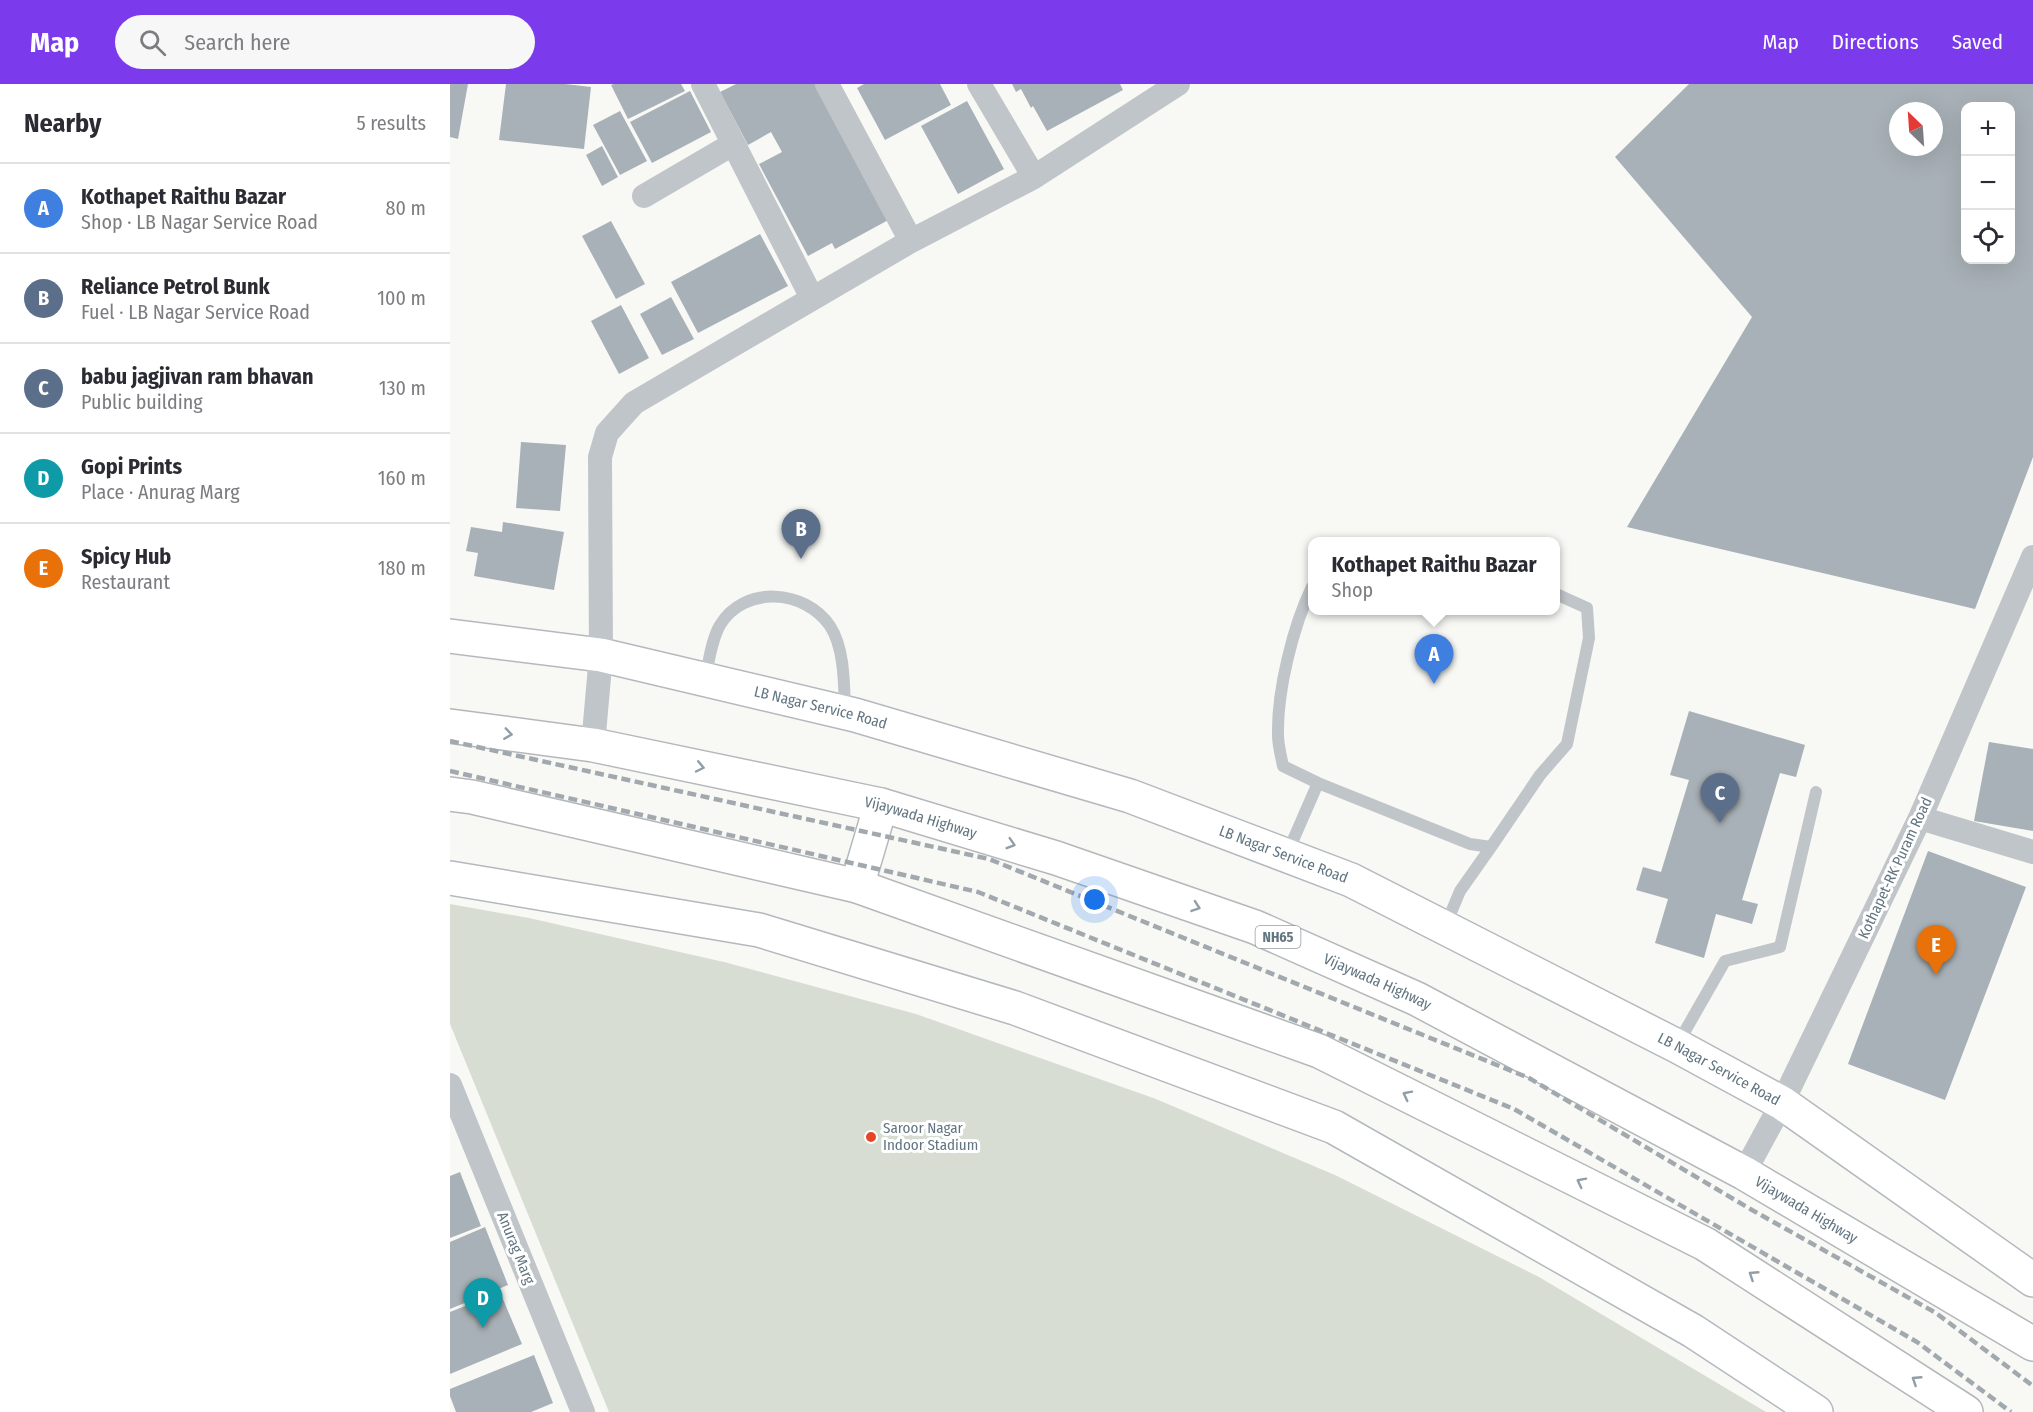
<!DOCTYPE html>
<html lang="en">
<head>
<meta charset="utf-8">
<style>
  body { margin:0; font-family:"Fira Sans Condensed",sans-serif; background:#f7f7f7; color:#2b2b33 }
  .controls { position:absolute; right:18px; top:18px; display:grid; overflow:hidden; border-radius:12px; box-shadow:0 6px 24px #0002 }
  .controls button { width:54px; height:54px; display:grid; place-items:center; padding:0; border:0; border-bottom:2px solid #e1e1e2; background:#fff; color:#2b2b33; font:30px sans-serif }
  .compass { position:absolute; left:1439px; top:18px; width:54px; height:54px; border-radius:50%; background:#fff; box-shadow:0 6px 24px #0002; rotate:335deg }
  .you { position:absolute; left:645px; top:816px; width:21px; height:21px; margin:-15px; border:4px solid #fff; border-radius:50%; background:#1a73e8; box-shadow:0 0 0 9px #1a73e833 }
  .badge { display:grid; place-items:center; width:39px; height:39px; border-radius:50%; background:#7c3aed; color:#fff; font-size:20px; font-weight:700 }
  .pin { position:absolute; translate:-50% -50px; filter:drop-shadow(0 2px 3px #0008) }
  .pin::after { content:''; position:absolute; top:32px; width:21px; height:18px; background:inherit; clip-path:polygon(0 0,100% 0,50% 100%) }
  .popup { position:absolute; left:858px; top:453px; width:252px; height:78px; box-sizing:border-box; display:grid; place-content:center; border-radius:12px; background:#fff; filter:drop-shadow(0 2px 4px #0005); font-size:20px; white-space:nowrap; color:#7c7c81 }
  .popup b { font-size:22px; color:#2b2b33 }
  .popup::after { content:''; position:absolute; left:50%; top:100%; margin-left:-12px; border:12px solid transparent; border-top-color:#fff }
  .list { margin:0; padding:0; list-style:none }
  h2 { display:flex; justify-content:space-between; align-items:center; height:78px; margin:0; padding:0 24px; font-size:26px }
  h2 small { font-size:20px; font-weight:400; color:#7c7c81 }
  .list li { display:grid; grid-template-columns:39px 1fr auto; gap:18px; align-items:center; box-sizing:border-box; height:90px; padding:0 24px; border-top:2px solid #e1e1e2 }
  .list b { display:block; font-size:22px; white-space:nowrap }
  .list p { margin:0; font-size:20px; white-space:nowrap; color:#7c7c81 }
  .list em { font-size:20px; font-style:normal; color:#7c7c81 }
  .icon { flex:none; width:33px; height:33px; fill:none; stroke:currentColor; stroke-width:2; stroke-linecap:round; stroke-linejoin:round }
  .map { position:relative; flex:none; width:1583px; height:1328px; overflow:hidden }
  header { display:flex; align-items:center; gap:36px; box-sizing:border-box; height:84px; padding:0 30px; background:#7c3aed; color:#fff }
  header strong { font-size:28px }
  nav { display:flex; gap:33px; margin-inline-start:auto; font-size:21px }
  .search { width:420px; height:54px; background:#f7f7f7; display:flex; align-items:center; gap:15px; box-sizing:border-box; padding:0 21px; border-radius:33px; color:#7c7c81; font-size:22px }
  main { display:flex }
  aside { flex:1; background:#fff }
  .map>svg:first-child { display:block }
</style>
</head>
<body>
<header>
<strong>Map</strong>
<div class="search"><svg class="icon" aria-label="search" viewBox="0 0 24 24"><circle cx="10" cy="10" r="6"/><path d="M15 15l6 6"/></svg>Search here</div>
<nav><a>Map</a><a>Directions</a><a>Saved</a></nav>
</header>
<main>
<aside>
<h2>Nearby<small>5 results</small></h2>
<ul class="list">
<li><span class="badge" style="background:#3f7fe0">A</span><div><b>Kothapet Raithu Bazar</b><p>Shop · LB Nagar Service Road</p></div><em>80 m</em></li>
<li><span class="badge" style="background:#5c6f8a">B</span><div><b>Reliance Petrol Bunk</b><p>Fuel · LB Nagar Service Road</p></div><em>100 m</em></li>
<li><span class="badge" style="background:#5c6f8a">C</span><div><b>babu jagjivan ram bhavan</b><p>Public building</p></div><em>130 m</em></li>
<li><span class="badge" style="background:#0f9aa8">D</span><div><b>Gopi Prints</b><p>Place · Anurag Marg</p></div><em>160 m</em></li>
<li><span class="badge" style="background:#e8710a">E</span><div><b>Spicy Hub</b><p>Restaurant</p></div><em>180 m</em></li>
</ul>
</aside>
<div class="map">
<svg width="1583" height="1328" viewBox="0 0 1583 1328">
  <rect width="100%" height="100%" fill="#f8f8f5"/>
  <!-- green -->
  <path fill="#d8ddd4" d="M 0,820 L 79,834 L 274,878 L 466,930 L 706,1015 L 885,1091 L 1089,1193 L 1316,1328 L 159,1328 L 0,940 Z"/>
  <!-- building -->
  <path fill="#a8b1b7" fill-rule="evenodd" d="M 0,0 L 18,0 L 8,55 L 0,53 Z
    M 56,0 L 115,0 L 141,3 L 134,65 L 49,56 Z
    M 164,0 L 231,0 L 235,7 L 178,35 L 161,1 Z
    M 286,0 L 370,0 L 442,134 L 385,165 L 382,159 L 358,172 L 309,80 L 332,68 L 321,48 L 298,61 L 270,8 Z
    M 414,0 L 490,0 L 501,21 L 435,56 L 407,4 Z
    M 562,0 L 670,0 L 673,6 L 597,47 L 583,22 L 581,24 L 571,5 L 566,8 Z
    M 1239,0 L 1583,0 L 1583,373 L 1525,525 L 1177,443 L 1302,233 L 1165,73 ZM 1516,22 L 1560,22 L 1560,176 L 1516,176 ZM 1448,27 L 1484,27 L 1484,63 L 1448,63 Z
    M 240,7 L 261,48 L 202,79 L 180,38 Z
    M 517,17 L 554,85 L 508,110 L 471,42 Z
    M 170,27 L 197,77 L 170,91 L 143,41 Z
    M 152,62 L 168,93 L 152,102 L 136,71 Z
    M 161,137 L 195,200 L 166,215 L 132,152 Z
    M 310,150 L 338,202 L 248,249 L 221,198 Z
    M 221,213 L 244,255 L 212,271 L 190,230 Z
    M 171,221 L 199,274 L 169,290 L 141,237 Z
    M 71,358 L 116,361 L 110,427 L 66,424 Z
    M 53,438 L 114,448 L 104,506 L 24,492 L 28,469 L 16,467 L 21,443 L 52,448 Z
    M 1239,627 L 1355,661 L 1346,693 L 1330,689 L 1292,816 L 1308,820 L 1302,840 L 1266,830 L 1254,874 L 1205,859 L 1218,815 L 1186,806 L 1193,783 L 1211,788 L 1239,696 L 1220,691 Z
    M 1539,658 L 1583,665 L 1583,747 L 1524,737 Z
    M 1478,767 L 1576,803 L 1495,1016 L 1398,980 Z
    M 10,1088 L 31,1142 L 0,1154 L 0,1092 Z
    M 35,1143 L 58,1201 L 0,1225 L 0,1158 Z
    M 50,1208 L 72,1260 L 0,1290 L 0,1228 Z
    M 84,1271 L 103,1319 L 81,1328 L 6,1328 L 0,1312 L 0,1305 Z"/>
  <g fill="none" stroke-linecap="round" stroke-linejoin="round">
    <!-- secondary casing -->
    <g stroke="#b3b9be" stroke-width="36">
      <g id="secondary">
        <path id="s1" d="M 0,552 L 151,571 L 405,631 L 680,712 L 901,796 L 1227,962 L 1332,1019 L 1583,1196"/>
        <path d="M 0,794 L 309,846 L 565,924 L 884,1043 L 1243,1247 L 1366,1328"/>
      </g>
    </g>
    <!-- highway casing -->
    <g stroke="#b4b8bb" stroke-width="36">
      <g id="highway">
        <path id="s2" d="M 0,642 L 143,661 L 431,721 L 606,774 L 805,843 L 967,915 L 1294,1089 L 1583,1260"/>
        <path d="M 0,710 L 22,713 L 407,802 L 869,967 L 1255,1160 L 1516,1328"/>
        <path d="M 407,802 L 431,721"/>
      </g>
    </g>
    <!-- lane -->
    <path stroke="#c0c5c9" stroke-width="12" d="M 862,503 C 843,542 827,607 828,651 C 828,661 831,672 833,682 L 868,699 L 1020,760 L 1041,763 L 1010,807 L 995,843
      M 255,595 C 259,578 261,557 270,541 C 294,501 355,505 380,542 C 395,565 394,602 395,628
      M 1041,763 L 1090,691 L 1117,660 L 1139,554 L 1137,524 L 1106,510
      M 837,770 L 868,699
      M 1227,961 L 1275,877 L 1330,863 L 1366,708"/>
    <!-- street -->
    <path stroke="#c0c5c9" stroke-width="24" d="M 253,0 L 362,214
      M 377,0 L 461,157
      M 529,0 L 584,93
      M 194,112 L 283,60
      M 143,661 L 151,571 L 150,373 L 157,349 L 184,319 L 461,157 L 584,93 L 728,0
      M 1470,734 L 1583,768
      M 0,1001 L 133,1328
      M 1294,1089 L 1332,1019 L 1470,734 L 1583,473"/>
    <!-- secondary -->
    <use href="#secondary" stroke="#fff" stroke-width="33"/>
    <!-- highway -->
    <use href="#highway" stroke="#fff" stroke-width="33"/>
    <!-- rail -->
    <path stroke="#a1a9af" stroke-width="4.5" stroke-dasharray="9 4.5" stroke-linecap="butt" d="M 0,657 L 539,775 L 1079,994 L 1302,1126 L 1486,1229 L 1583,1302
      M 0,687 L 528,808 L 1064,1025 L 1467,1258 L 1561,1328"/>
  </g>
  <!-- one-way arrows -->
  <defs><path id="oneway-chevron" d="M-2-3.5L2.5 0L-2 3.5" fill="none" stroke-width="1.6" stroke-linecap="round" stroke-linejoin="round" transform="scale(1.5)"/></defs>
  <g stroke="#919ea7">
    <use href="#oneway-chevron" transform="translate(58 650) rotate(8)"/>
    <use href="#oneway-chevron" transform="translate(250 683) rotate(12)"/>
    <use href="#oneway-chevron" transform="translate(561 760) rotate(17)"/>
    <use href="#oneway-chevron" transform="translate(746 823) rotate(19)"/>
    <use href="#oneway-chevron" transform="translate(957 1011) rotate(-153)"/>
    <use href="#oneway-chevron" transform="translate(1131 1098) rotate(-153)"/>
    <use href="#oneway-chevron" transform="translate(1303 1191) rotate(-147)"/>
    <use href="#oneway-chevron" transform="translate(1466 1296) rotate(-147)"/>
  </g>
  <!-- markers -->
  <circle fill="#e74626" stroke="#fff" stroke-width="2" cx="421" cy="1053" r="6"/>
  <g text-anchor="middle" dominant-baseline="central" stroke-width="6" stroke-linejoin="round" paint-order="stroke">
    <!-- shield labels -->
    <rect fill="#fff" stroke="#919ea7" stroke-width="1.5" x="805.5" y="842" width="45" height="22" rx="4.5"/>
    <g font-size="14" font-weight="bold" fill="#627581">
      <text x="828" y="853">NH65</text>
    </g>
    <!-- street labels -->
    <g font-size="15" fill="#627581" stroke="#fff">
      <text stroke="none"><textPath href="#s1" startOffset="378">LB Nagar Service Road</textPath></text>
      <text stroke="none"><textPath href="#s2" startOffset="480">Vijaywada Highway</textPath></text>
      <text stroke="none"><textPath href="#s1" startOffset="864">LB Nagar Service Road</textPath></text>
      <text transform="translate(1445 784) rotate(-65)">Kothapet-RK Puram Road</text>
      <text stroke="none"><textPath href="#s2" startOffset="966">Vijaywada Highway</textPath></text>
      <text stroke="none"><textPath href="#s1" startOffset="1350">LB Nagar Service Road</textPath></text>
      <text stroke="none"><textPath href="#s2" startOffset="1452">Vijaywada Highway</textPath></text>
      <text transform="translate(66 1164) rotate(68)">Anurag Marg</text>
    </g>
    <!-- poi labels -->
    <g font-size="15" fill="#627581" stroke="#fff" text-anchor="start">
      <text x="433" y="1044">Saroor Nagar<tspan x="433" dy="17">Indoor Stadium</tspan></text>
    </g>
  </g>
</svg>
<div class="controls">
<button>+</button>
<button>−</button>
<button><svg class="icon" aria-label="locate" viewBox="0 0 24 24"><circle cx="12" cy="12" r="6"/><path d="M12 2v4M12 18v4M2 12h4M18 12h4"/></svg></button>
</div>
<svg class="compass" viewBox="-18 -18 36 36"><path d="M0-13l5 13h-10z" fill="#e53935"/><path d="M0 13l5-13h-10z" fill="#7c7c81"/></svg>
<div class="you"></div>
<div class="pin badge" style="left:984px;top:600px;background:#3f7fe0">A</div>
<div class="popup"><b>Kothapet Raithu Bazar</b>Shop</div>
<div class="pin badge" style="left:351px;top:475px;background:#5c6f8a">B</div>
<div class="pin badge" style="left:1270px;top:739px;background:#5c6f8a">C</div>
<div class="pin badge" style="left:33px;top:1244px;background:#0f9aa8">D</div>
<div class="pin badge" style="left:1486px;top:891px;background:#e8710a">E</div>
</div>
</main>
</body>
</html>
